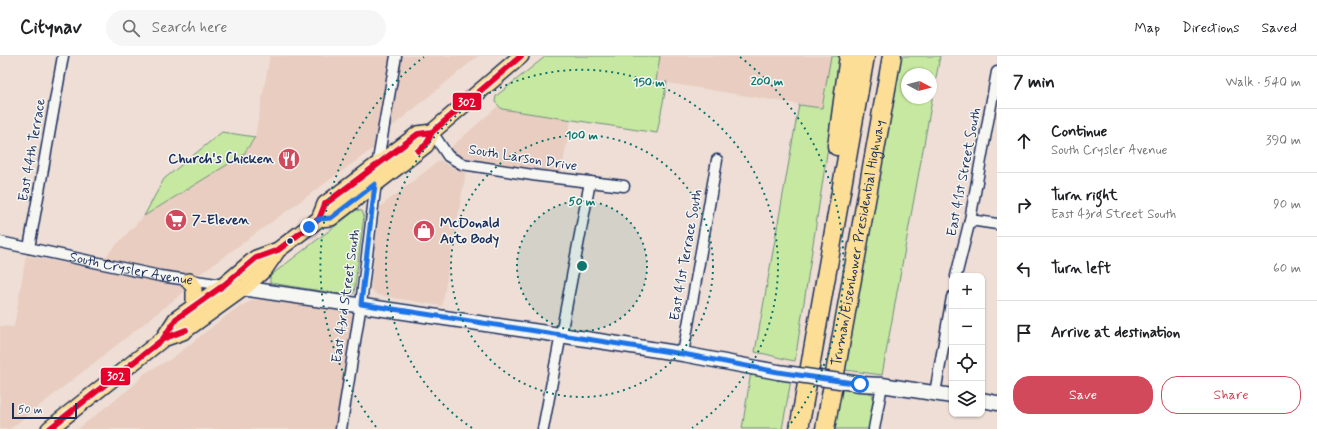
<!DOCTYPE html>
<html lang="en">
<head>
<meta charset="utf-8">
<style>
  body { margin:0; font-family:Mynerve,sans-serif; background:#f6f6f6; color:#202124 }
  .controls { position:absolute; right:12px; bottom:12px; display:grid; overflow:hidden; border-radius:8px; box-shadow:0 1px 3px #0004 }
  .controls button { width:36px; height:36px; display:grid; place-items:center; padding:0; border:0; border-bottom:1px solid #e0e0e0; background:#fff; color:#202124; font:20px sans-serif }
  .compass { position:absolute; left:901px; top:12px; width:36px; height:36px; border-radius:50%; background:#fff; box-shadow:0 1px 3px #0004; rotate:97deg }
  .scale { position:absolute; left:12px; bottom:10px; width:65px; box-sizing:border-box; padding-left:4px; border:2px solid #1b2f5e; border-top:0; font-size:11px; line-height:14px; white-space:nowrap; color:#1b2f5e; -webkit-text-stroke:3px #f6f6f2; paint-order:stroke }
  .stop { position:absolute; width:12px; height:12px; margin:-9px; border:3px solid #1a73e8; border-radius:50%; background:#fff }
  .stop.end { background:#1a73e8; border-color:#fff; box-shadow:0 1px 4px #0008 }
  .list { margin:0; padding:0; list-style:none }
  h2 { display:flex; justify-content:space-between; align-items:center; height:52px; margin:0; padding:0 16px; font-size:17px }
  h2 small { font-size:13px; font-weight:400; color:#757577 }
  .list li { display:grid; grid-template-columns:26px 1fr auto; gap:12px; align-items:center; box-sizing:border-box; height:64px; padding:0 16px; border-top:1px solid #e0e0e0 }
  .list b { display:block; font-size:15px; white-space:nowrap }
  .list p { margin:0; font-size:13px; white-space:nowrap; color:#757577 }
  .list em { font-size:13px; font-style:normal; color:#757577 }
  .actions { display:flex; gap:8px; padding:12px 16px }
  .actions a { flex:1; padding:9px 0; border:1px solid #d1495b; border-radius:16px; text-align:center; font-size:14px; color:#d1495b }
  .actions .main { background:#d1495b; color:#fff }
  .icon { flex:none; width:22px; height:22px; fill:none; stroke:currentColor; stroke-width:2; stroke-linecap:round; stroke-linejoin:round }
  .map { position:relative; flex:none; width:997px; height:373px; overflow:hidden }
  header { display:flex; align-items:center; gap:24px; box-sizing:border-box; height:56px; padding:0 20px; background:#fff; border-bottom:1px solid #e0e0e0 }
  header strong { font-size:19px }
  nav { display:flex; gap:22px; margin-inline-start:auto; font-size:14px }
  .search { width:280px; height:36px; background:#f6f6f6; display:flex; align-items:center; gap:10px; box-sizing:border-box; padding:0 14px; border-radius:22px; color:#757577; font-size:15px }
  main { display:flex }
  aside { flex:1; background:#fff }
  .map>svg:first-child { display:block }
</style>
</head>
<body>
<header>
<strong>Citynav</strong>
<div class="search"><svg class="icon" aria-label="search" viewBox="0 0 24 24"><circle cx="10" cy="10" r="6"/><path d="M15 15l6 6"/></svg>Search here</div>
<nav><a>Map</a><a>Directions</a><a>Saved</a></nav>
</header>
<main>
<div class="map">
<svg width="997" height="373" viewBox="0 0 997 373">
  <rect width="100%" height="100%" fill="#eeded5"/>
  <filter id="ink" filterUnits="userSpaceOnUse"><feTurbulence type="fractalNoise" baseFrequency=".025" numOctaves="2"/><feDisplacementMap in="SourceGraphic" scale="8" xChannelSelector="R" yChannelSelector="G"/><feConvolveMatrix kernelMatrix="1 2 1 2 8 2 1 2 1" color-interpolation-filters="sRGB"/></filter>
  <g filter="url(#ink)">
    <!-- built -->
    <path fill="#e8cdc0" d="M 270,0 L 391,0 L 375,91 L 197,220 L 103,203 L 144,160 L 243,99 L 255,81 Z
      M 402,0 L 478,0 L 389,73 Z
      M 660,0 L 831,0 L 822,52 L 656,25 Z
      M 498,50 L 502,53 L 571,64 L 561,118 L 471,106 L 455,100 L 448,94 Z
      M 440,104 L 450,111 L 466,115 L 442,250 L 377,239 L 371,233 L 371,228 L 380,151 Z
      M 26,200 L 184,229 L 189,232 L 10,373 L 0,373 L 0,270 L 14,271 Z
      M 273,243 L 345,254 L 351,258 L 353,262 L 335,373 L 78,373 L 134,329 L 145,317 L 171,303 L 234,254 L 253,244 Z"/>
    <!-- green -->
    <path fill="#c6e8a0" stroke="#708c7f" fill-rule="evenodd" d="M 546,0 L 660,0 L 656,25 L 667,26 L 657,77 L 502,53 L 495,46 L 496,40 Z
      M 831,0 L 842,0 L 795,305 C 781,303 769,298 755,296 L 799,49 L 822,52 Z
      M 901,0 L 940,0 L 882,319 L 845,314 ZM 907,18 L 931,18 L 931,42 L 907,42 Z
      M 222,76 L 255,81 L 243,99 L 144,160 L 164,123 Z
      M 356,154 L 362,155 L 364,160 L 354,237 L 347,239 L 270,227 L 270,220 Z
      M 751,316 L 791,324 L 782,373 L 742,373 Z
      M 842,331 L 873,338 L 873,345 L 869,373 L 834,373 Z"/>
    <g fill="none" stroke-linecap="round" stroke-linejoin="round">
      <!-- minor casing -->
      <g stroke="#1b2f5e" stroke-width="13">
        <g id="minor">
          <path d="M 432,76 L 448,100 L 462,108 L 539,120 L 624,130"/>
          <path d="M 377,110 L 396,0"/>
          <path d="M 970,164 L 997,168"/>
          <path id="s1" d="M 0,186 L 160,220 L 224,229"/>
          <path d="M 29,192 L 63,0"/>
          <path d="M 956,220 L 970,164 L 997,16"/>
          <path d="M 683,298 L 717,104"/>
          <path d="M 935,337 L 952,241"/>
          <path d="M 341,373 L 361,248 L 376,126"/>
          <path d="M 543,373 L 590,126"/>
          <path d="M 874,373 L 882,329"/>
        </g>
      </g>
      <!-- secondary casing -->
      <g stroke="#1b2f5e" stroke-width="17">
        <path id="secondary" d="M 235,231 L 560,279 L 683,298 L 778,316
          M 860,328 L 882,329 L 952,340
          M 982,344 L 997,347"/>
      </g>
      <!-- primary casing -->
      <g stroke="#1b2f5e" stroke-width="18">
        <path id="primary" d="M 319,163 L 331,162 L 426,89 L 432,76 L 521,0
          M 189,225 L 194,232 L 194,251
          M 163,283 L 176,263 L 224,229 L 256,202 L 278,194 L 319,163 L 325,148 L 418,78 L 432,76
          M 49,373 L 163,283 L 183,276 L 244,232 L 265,213 L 278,194"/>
      </g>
      <!-- motorway casing -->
      <g stroke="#1b2f5e" stroke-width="21">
        <g id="motorway">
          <path d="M 837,90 L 849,0"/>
          <path d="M 799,373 L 865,0"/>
          <path id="s2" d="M 825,373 L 892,0"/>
        </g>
      </g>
      <!-- minor -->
      <use href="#minor" stroke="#f6f6f2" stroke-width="10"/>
      <!-- secondary -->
      <use href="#secondary" stroke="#f6f6f2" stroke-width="14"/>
      <!-- primary -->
      <use href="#primary" stroke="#fcde96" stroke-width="15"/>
      <!-- motorway -->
      <use href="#motorway" stroke="#fcde96" stroke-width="18"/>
      <!-- secondary-bridge casing -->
      <g stroke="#1b2f5e" stroke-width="17" stroke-linecap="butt">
        <path id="secondary-bridge" d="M 778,316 L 860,328"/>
      </g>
      <!-- secondary-bridge -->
      <use href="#secondary-bridge" stroke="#f6f6f2" stroke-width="14"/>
      <!-- bus-1 casing -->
      <g stroke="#f6f6f2" stroke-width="9">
        <path id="bus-1" d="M 418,95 L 426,89 L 432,76 L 521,0
          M 163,283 L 176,263 L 224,229 L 256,202 L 278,194 L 319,163 L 325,148 L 418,78 L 432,76
          M 49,373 L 163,283 L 186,274"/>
      </g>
      <!-- bus-1 -->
      <use href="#bus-1" stroke="#e4002b" stroke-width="6"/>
    </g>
  </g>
  <g fill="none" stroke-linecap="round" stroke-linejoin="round" filter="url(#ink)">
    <!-- route -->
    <path stroke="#1a73e8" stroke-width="5" d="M 309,171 L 319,163 L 331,162 L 375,128 L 361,248 L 683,298 L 778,316 L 860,328"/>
  </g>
  <!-- distance rings -->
  <circle cx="582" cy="210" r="65" fill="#0f766e" fill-opacity=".12"/>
  <g fill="none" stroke="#0f766e" stroke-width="2" stroke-dasharray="2 4">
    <circle cx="582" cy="210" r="65"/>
    <circle cx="582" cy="210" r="131"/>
    <path d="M472 372A196 196 0 1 1 692 372"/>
    <path d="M376 371A262 262 0 0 1 424 1M740 1A262 262 0 0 1 788 371"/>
  </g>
  <!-- icons -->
  <defs>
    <g id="restaurant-disc" transform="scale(1.15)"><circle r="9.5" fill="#d1495b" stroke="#f6f6f2"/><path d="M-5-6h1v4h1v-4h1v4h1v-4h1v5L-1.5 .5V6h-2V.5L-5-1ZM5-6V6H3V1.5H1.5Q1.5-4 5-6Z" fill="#fff"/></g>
    <g id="supermarket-disc" transform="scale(1.15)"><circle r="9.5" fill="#d1495b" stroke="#f6f6f2"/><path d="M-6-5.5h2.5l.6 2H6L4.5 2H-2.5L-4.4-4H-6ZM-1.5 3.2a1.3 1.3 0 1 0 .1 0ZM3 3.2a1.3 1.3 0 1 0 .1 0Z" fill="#fff"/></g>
    <g id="shop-disc" transform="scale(1.15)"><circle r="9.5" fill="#d1495b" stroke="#f6f6f2"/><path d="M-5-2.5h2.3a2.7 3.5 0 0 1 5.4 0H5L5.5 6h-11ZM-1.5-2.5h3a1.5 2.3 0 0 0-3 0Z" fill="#fff"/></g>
  </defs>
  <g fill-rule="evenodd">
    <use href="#restaurant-disc" x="289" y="103"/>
    <use href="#supermarket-disc" x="176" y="164"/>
    <use href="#shop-disc" x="424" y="175"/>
  </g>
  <!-- markers -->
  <circle fill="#1b2f5e" stroke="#f6f6f2" stroke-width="1.5" cx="290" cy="185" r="3.5"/>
  <g text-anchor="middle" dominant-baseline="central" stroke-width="3" stroke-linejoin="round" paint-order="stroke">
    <!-- street labels -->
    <g font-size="14" fill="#1b2f5e" stroke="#f6f6f2">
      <text transform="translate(32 94) rotate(-80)">East 44th Terrace</text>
      <text transform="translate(523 102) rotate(9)">South Larson Drive</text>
      <text transform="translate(964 116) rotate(-79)">East 41st Street South</text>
      <text stroke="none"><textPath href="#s2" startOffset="189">Truman/Eisenhower Presidential Highway</textPath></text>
      <text transform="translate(686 199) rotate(-80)">East 41st Terrace South</text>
      <text stroke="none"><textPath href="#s1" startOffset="134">South Crysler Avenue</textPath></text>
      <text transform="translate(346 240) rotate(-82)">East 43rd Street South</text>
    </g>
    <!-- poi labels -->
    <g font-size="14" font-weight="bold" fill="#1b2f5e" stroke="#f6f6f2" text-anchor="start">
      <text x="274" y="103" text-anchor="end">Church's Chicken</text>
      <text x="192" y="164">7-Eleven</text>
      <text x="440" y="167">McDonald<tspan x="440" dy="16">Auto Body</tspan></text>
    </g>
  </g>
  <circle cx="582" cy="210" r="6" fill="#0f766e" stroke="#f6f6f2" stroke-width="2"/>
  <g font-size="12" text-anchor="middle" font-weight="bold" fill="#0f766e" stroke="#f6f6f2" stroke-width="3" stroke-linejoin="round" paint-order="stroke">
    <text x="767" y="29">200 m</text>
    <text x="649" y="30">150 m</text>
    <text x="582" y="83">100 m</text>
    <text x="582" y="149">50 m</text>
  </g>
  <g stroke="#f6f6f2" stroke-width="1.5">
    <rect x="452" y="36" width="30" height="19" rx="4" fill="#e4002b"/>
    <rect x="100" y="311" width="31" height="19" rx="4" fill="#e4002b"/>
  </g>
  <g font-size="11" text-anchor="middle" font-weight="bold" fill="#fff">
    <text x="467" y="50">302</text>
    <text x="116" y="324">302</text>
  </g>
</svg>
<div class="controls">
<button>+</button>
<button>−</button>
<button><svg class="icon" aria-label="locate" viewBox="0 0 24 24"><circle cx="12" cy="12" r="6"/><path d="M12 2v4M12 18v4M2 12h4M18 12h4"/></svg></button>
<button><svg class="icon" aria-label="layers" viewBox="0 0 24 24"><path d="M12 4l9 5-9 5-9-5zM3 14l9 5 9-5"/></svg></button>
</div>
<svg class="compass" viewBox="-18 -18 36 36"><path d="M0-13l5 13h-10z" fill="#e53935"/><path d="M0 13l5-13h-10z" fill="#757577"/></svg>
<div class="scale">50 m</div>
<div class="stop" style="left:860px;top:328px"></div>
<div class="stop end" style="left:309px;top:171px"></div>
</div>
<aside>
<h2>7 min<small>Walk · 540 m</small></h2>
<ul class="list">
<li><svg class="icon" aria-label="ahead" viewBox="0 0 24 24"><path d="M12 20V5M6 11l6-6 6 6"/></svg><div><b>Continue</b><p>South Crysler Avenue</p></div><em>390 m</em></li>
<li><svg class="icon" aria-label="right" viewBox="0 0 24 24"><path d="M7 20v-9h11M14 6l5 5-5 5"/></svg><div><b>Turn right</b><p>East 43rd Street South</p></div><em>90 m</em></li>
<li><svg class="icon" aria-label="left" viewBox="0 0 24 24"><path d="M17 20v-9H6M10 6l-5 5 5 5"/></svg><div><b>Turn left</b></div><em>60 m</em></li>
<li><svg class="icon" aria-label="arrive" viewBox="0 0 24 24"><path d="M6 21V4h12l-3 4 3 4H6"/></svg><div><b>Arrive at destination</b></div></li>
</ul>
<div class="actions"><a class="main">Save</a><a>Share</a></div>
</aside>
</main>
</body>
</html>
